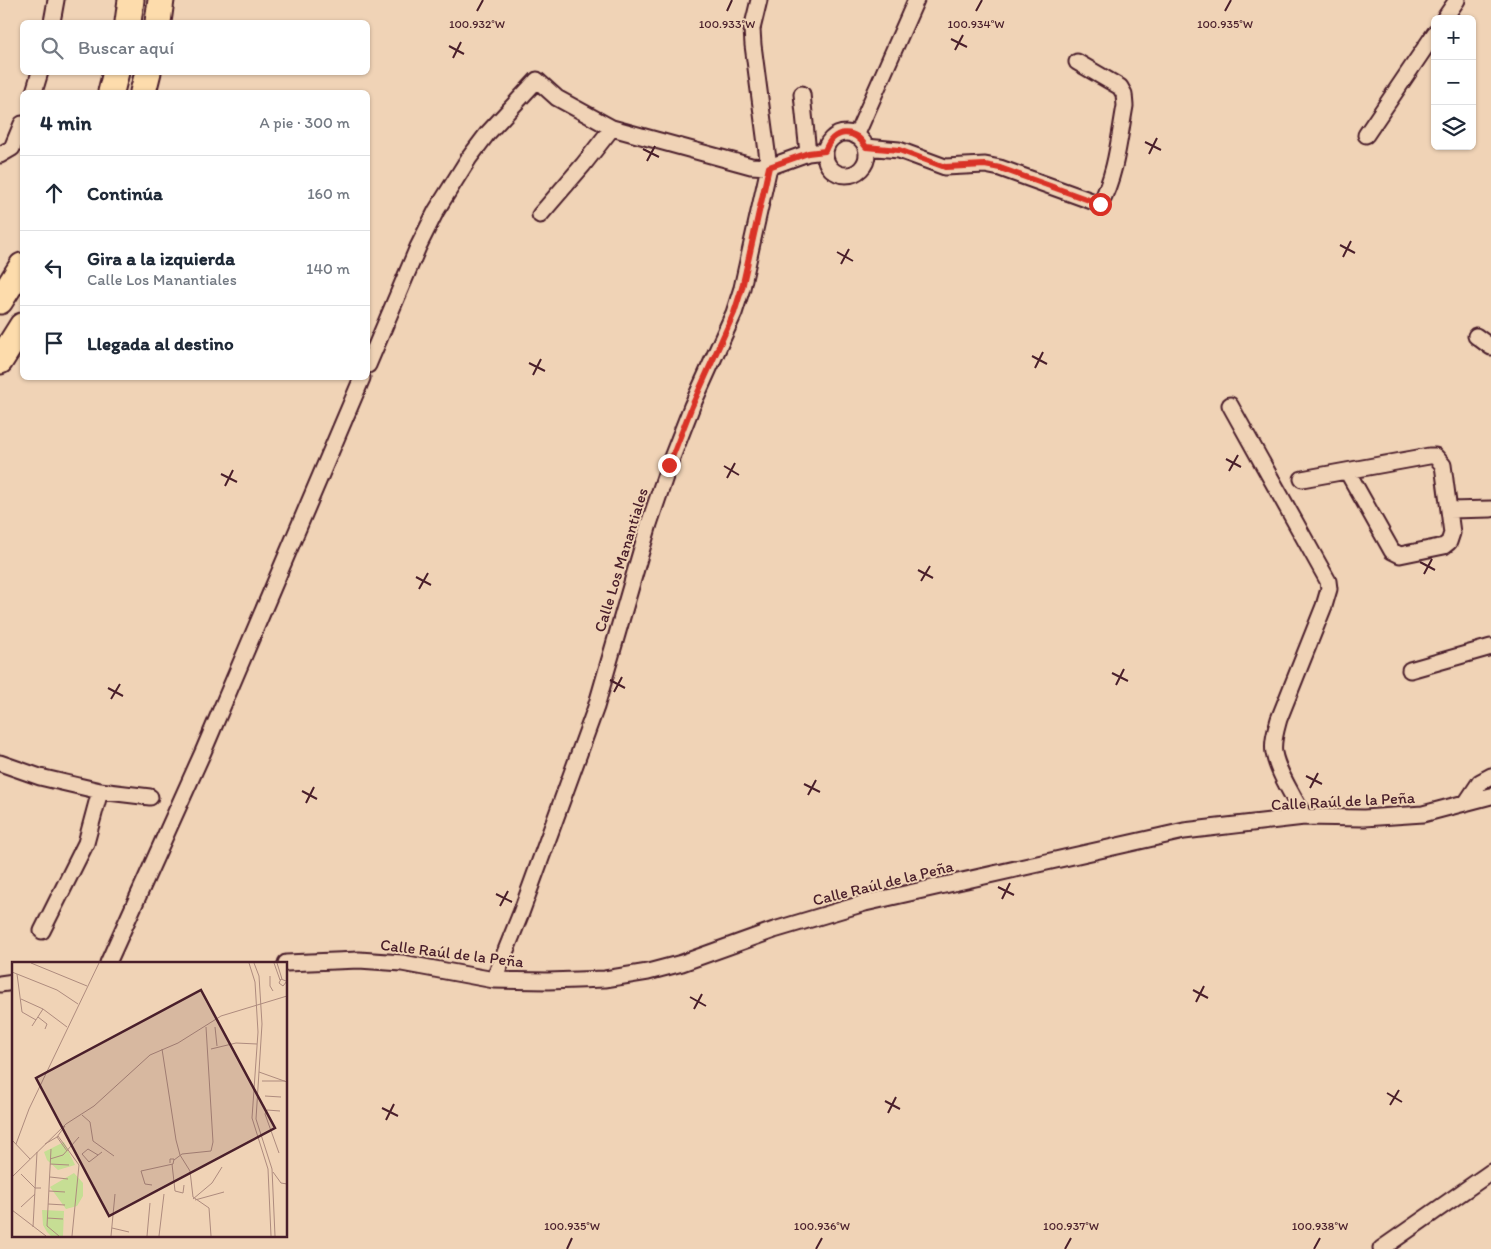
<!DOCTYPE html>
<html lang="es">
<head>
<meta charset="utf-8">
<style>
  body { margin:0; font-family:Itim,sans-serif; background:#f6f6f7; color:#1f2937 }
  .controls { position:absolute; right:15px; top:15px; display:grid; overflow:hidden; border-radius:8px; box-shadow:0 1px 4px #0004 }
  .controls button { width:45px; height:45px; display:grid; place-items:center; padding:0; border:0; border-bottom:1px solid #e0e1e3; background:#fff; color:#1f2937; font:25px sans-serif }
  .stop { position:absolute; width:15px; height:15px; margin:-11px; border:4px solid #d93025; border-radius:50%; background:#fff }
  .stop.end { background:#d93025; border-color:#fff; box-shadow:0 1px 5px #0008 }
  .list { margin:0; padding:0; list-style:none }
  h2 { display:flex; justify-content:space-between; align-items:center; height:65px; margin:0; padding:0 20px; font-size:21px }
  h2 small { font-size:16px; font-weight:400; color:#747a83 }
  .list li { display:grid; grid-template-columns:32px 1fr auto; gap:15px; align-items:center; box-sizing:border-box; height:75px; padding:0 20px; border-top:1px solid #e0e1e3 }
  .list b { display:block; font-size:19px; white-space:nowrap }
  .list p { margin:0; font-size:16px; white-space:nowrap; color:#747a83 }
  .list em { font-size:16px; font-style:normal; color:#747a83 }
  .icon { flex:none; width:28px; height:28px; fill:none; stroke:currentColor; stroke-width:2; stroke-linecap:round; stroke-linejoin:round }
  .map { position:relative; flex:none; width:1491px; height:1249px; overflow:hidden }
  .search { position:absolute; background:#fff; box-shadow:0 1px 4px #0004; left:20px; top:20px; width:350px; height:55px; display:flex; align-items:center; gap:12px; box-sizing:border-box; padding:0 18px; border-radius:8px; color:#747a83; font-size:19px }
  .panel { position:absolute; background:#fff; box-shadow:0 1px 4px #0004; left:20px; top:90px; width:350px; height:290px; border-radius:8px }
  .map>svg:first-child { display:block }
</style>
</head>
<body>
<div class="map">
<svg width="1491" height="1249" viewBox="0 0 1491 1249">
  <rect width="100%" height="100%" fill="#f0d3b6"/>
  <filter id="ink" filterUnits="userSpaceOnUse"><feTurbulence type="fractalNoise" baseFrequency=".02" numOctaves="2"/><feDisplacementMap in="SourceGraphic" scale="10" xChannelSelector="R" yChannelSelector="G"/><feConvolveMatrix kernelMatrix="1 2 1 2 8 2 1 2 1" color-interpolation-filters="sRGB"/></filter>
  <g filter="url(#ink)">
    <g fill="none" stroke-linecap="round" stroke-linejoin="round">
      <!-- street casing -->
      <g stroke="#4a1f2b" stroke-width="19">
        <path id="street" d="M 1444,19 L 1457,0
          M 52,22 L 56,0
          M 34,92 L 40,72
          M 802,94 L 808,153
          M825 154a21 21 0 1 1 42 0a21 21 0 1 1-42 0Z
          M 1366,135 L 1435,33
          M 856,136 L 916,0
          M 866,147 L 899,150 L 945,167 L 985,165 L 1000,168 L 1100,204 C 1116,175 1119,139 1125,106 L 1124,94 L 1120,87 L 1077,62
          M 0,155 L 12,148 L 22,124
          M 540,215 L 583,165 L 612,128
          M 1476,336 L 1491,347
          M 368,365 L 418,247 L 436,211 L 469,158 L 487,134 L 537,80 L 557,98 L 612,128 L 751,166 L 769,167 L 808,153 L 825,151
          M 1230,405 L 1328,581 L 1329,589 L 1324,606 L 1279,719 C 1276,730 1272,742 1274,753 C 1278,774 1295,798 1304,817
          M 1302,479 L 1429,456 L 1435,456 L 1443,465 L 1452,533 L 1449,542 L 1444,546 L 1400,555 L 1392,551 L 1347,471
          M 1449,510 L 1491,509
          M 1410,670 L 1491,647
          M 0,763 L 40,777 L 100,791 L 150,797
          M 1466,803 L 1480,782 L 1491,776
          M 42,931 L 86,843 L 100,791
          M 108,963 L 203,752 L 362,378
          M 286,963 L 359,960 L 402,963 L 494,980 L 548,981 L 605,979 L 648,972 L 682,963 L 774,930 L 865,903 L 1184,831 L 1304,817 L 1364,818 L 1423,814 L 1491,796
          M 494,980 L 521,913 L 596,707 L 649,524 L 669,465 L 692,406 L 734,313 L 742,288 L 769,167 L 753,45 L 752,29 L 759,0
          M 0,984 L 14,982
          M 1381,1249 L 1491,1172"/>
      </g>
      <!-- primary casing -->
      <g stroke="#4a1f2b" stroke-width="29">
        <path id="primary" d="M 128,22 L 131,0
          M 158,22 L 161,0
          M 111,92 L 116,72
          M 143,92 L 148,72
          M 0,301 L 22,266
          M 0,361 L 22,326"/>
      </g>
      <!-- street -->
      <use href="#street" stroke="#f0d3b6" stroke-width="15"/>
      <!-- primary -->
      <use href="#primary" stroke="#fddcac" stroke-width="25"/>
    </g>
  </g>
  <g fill="none" stroke-linecap="round" stroke-linejoin="round" filter="url(#ink)">
    <!-- route -->
    <path stroke="#d93025" stroke-width="6" d="M 669,465 L 692,406 L 734,313 L 742,288 L 769,167 L 808,153 L 825,151 C 833,129 854,127 866,147 L 899,150 L 945,167 L 985,165 L 1000,168 L 1100,204"/>
  </g>
  <!-- ticks -->
  <path fill="none" stroke="#4a1f2b" stroke-width="2" d="M 477,11 L 483,0M 727,11 L 732,0M 976,11 L 982,0M 1225,11 L 1231,0M 951,39 L 967,47M 449,46 L 464,54M 955,50 L 963,35M 453,58 L 461,42M 1145,142 L 1161,150M 643,149 L 659,157M 1149,154 L 1157,138M 647,161 L 655,146M 1340,245 L 1355,253M 837,252 L 853,261M 1343,257 L 1351,241M 841,264 L 849,249M 1032,356 L 1047,364M 529,363 L 545,371M 1035,368 L 1043,352M 533,375 L 541,359M 1226,459 L 1241,467M 724,466 L 739,475M 1229,471 L 1238,455M 221,474 L 237,482M 727,478 L 735,463M 225,486 L 233,470M 1420,562 L 1435,570M 918,570 L 933,578M 1424,574 L 1432,559M 416,577 L 431,585M 921,581 L 930,566M 419,589 L 428,573M 1112,673 L 1128,681M 610,680 L 625,688M 1116,685 L 1124,669M 108,688 L 123,696M 614,692 L 622,677M 111,699 L 120,684M 1306,776 L 1322,784M 804,784 L 820,792M 1310,788 L 1318,773M 302,791 L 317,799M 808,795 L 816,780M 306,803 L 314,787M 998,887 L 1014,895M 496,894 L 512,902M 1002,899 L 1010,883M 500,906 L 508,891M 1193,990 L 1208,998M 690,997 L 706,1006M 1196,1002 L 1204,986M 694,1009 L 702,994M 1387,1093 L 1402,1102M 885,1101 L 900,1109M 1390,1105 L 1399,1090M 382,1108 L 398,1116M 888,1113 L 896,1097M 386,1120 L 394,1104M 567,1249 L 572,1238M 816,1249 L 822,1238M 1065,1249 L 1071,1238M 1314,1249 L 1320,1238"/>
  <g text-anchor="middle" dominant-baseline="central" stroke-width="4" stroke-linejoin="round" paint-order="stroke">
    <!-- street labels -->
    <g font-size="16" fill="#4a1f2b" stroke="#f0d3b6">
      <text transform="translate(621 560) rotate(-73)">Calle Los Manantiales</text>
      <text transform="translate(1343 801) rotate(-3)">Calle Raúl de la Peña</text>
      <text transform="translate(883 883) rotate(-14)">Calle Raúl de la Peña</text>
      <text transform="translate(452 953) rotate(7)">Calle Raúl de la Peña</text>
    </g>
  </g>
  <!-- overview -->
  <g transform="translate(12 962)">
    <rect width="275" height="275" fill="#f0d3b6"/>
    <path d="M 52,180 L 63,203 L 46,208 L 35,198 L 32,190 ZM 62,211 L 71,221 L 71,234 L 65,244 L 54,247 L 38,225 ZM 30,248 L 52,249 L 51,274 L 39,274 L 35,270 L 31,263 Z" fill="#c6de94"/>
    <path fill="none" stroke="#ae8b7e" stroke-width="1" d="M 19,1 L 75,24M 237,1 L 243,20 L 246,70 L 240,156 L 256,207 L 259,274M 242,1 L 247,14 L 250,62 L 244,157 L 260,207 L 263,274M 262,1 L 268,18M 265,1 L 270,17M 0,10 L 45,28 L 66,42M 5,12 L 10,50 L 24,58M 258,14 L 258,24 L 261,29M 274,19 L 269,17 L 267,21 L 271,24 L 275,19M 9,37 L 31,47 L 55,65M 26,55 L 35,62 L 33,67M 20,64 L 31,47M 203,65 L 205,84M 150,87 L 164,178 L 168,193 L 178,209 L 181,235 L 197,246 L 199,274M 199,87 L 224,81 L 245,82M 247,110 L 275,120M 250,119 L 273,119M 253,134 L 269,135M 70,153 L 78,160 L 81,179 L 102,194M 46,174 L 67,203 L 60,274M 45,175 L 55,189M 0,178 L 18,197M 4,182 L 17,147 L 87,1M 33,182 L 45,175 L 53,164M 39,187 L 35,264 L 47,274M 267,191 L 253,152 L 255,148 L 268,149M 86,193 L 76,187 L 70,192 L 77,200 L 90,190M 38,197 L 51,193 L 67,175M 162,198 L 170,192 L 199,189 L 201,180 L 194,65M 38,202 L 57,203M 160,202 L 163,229 L 171,231 L 172,223M 261,210 L 269,221 L 275,222M 9,212 L 23,226 L 29,226M 0,215 L 54,162 L 82,144 L 138,93 L 166,81 L 209,54 L 275,34M 38,215 L 56,217M 140,223 L 133,222 L 129,209 L 161,202 L 162,197 L 158,197 L 158,201M 37,229 L 53,230M 181,237 L 200,221 L 210,205M 183,238 L 212,230M 36,242 L 53,243M 9,245 L 23,232M 0,248 L 34,274M 35,256 L 51,257M 21,265 L 25,190M 100,266 L 117,270M 99,274 L 103,232M 135,274 L 138,241M 147,274 L 152,232"/>
    <path fill="#4a1f2b" fill-opacity="0.15" stroke="#4a1f2b" stroke-width="2.5" d="M 189,28 L 263,166 L 97,254 L 24,116 Z"/>
    <rect width="275" height="275" fill="none" stroke="#4a1f2b" stroke-width="2.5"/>
  </g>
  <g font-size="12" text-anchor="middle" fill="#4a1f2b" stroke="#f0d3b6" stroke-width="4" stroke-linejoin="round" paint-order="stroke">
    <text x="477" y="28">100.932°W</text>
    <text x="727" y="28">100.933°W</text>
    <text x="976" y="28">100.934°W</text>
    <text x="1225" y="28">100.935°W</text>
    <text x="572" y="1230">100.935°W</text>
    <text x="822" y="1230">100.936°W</text>
    <text x="1071" y="1230">100.937°W</text>
    <text x="1320" y="1230">100.938°W</text>
  </g>
</svg>
<div class="controls">
<button>+</button>
<button>−</button>
<button><svg class="icon" aria-label="layers" viewBox="0 0 24 24"><path d="M12 4l9 5-9 5-9-5zM3 14l9 5 9-5"/></svg></button>
</div>
<div class="stop" style="left:1100px;top:204px"></div>
<div class="stop end" style="left:669px;top:465px"></div>
<div class="search"><svg class="icon" aria-label="search" viewBox="0 0 24 24"><circle cx="10" cy="10" r="6"/><path d="M15 15l6 6"/></svg>Buscar aquí</div>
<section class="panel">
<h2>4 min<small>A pie · 300 m</small></h2>
<ul class="list">
<li><svg class="icon" aria-label="ahead" viewBox="0 0 24 24"><path d="M12 20V5M6 11l6-6 6 6"/></svg><div><b>Continúa</b></div><em>160 m</em></li>
<li><svg class="icon" aria-label="left" viewBox="0 0 24 24"><path d="M17 20v-9H6M10 6l-5 5 5 5"/></svg><div><b>Gira a la izquierda</b><p>Calle Los Manantiales</p></div><em>140 m</em></li>
<li><svg class="icon" aria-label="arrive" viewBox="0 0 24 24"><path d="M6 21V4h12l-3 4 3 4H6"/></svg><div><b>Llegada al destino</b></div></li>
</ul>
</section>
</div>
</body>
</html>
